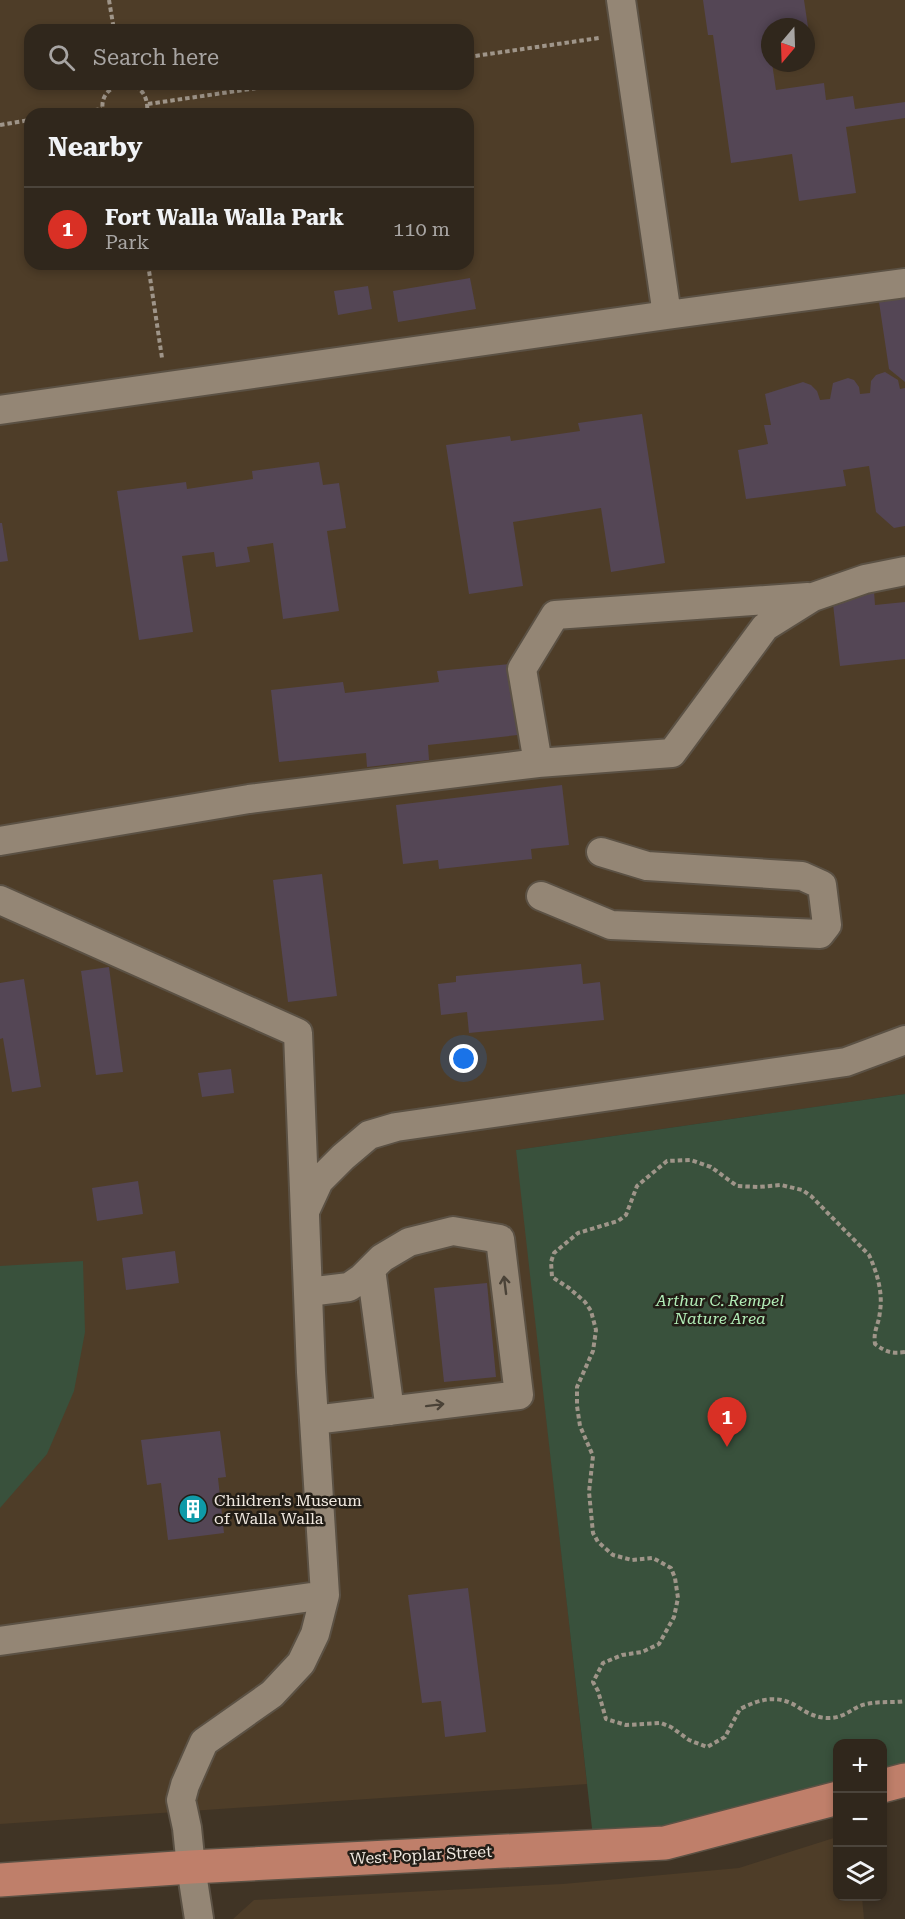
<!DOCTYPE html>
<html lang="en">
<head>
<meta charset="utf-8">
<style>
  body { margin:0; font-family:"Roboto Serif",serif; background:#382f25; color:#f1f3f6 }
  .controls { position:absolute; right:18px; bottom:18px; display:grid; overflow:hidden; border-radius:12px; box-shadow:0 3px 9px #0003 }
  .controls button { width:54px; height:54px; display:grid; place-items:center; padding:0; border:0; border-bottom:2px solid #4b443b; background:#30271c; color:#f1f3f6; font:30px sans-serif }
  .compass { position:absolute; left:761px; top:18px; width:54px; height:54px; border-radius:50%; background:#30271c; box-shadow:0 3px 9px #0003; rotate:199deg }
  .you { position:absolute; left:464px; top:1059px; width:21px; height:21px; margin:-15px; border:4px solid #fff; border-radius:50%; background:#1a73e8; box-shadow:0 0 0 9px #1a73e833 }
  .badge { display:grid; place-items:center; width:39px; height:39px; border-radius:50%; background:#d93025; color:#fff; font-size:20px; font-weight:700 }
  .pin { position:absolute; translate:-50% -50px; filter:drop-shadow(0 2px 3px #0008) }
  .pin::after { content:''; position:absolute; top:32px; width:21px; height:18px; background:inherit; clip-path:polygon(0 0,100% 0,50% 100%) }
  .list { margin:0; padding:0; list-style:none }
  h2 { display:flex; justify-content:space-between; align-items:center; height:78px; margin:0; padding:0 24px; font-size:26px }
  h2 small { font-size:20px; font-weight:400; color:#a8a5a3 }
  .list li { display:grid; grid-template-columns:39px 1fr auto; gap:18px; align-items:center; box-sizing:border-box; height:84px; padding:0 24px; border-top:2px solid #4b443b }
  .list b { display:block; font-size:22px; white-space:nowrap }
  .list p { margin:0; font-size:20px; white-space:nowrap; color:#a8a5a3 }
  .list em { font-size:20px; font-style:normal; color:#a8a5a3 }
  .icon { flex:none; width:33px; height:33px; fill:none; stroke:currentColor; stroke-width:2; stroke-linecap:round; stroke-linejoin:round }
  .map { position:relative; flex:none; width:905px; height:1919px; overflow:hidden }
  .search { position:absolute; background:#30271c; box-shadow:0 3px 9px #0003; left:24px; top:24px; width:450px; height:66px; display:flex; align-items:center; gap:15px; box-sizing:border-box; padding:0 21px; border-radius:18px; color:#a8a5a3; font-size:22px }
  .panel { position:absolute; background:#30271c; box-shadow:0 3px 9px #0003; left:24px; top:108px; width:450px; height:162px; border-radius:18px }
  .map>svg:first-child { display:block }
</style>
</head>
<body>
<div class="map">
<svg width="905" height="1919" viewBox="0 0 905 1919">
  <rect width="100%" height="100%" fill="#403425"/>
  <!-- built -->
  <path fill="#4e3d28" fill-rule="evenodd" d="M 0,0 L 905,0 L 905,1094 L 517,1150 L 587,1784 L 0,1824 ZM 770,27 L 806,27 L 806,63 L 770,63 ZM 30,30 L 468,30 L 468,84 L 30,84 ZM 30,114 L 468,114 L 468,264 L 30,264 Z
    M 837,1837 L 838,1896 L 862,1897 L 864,1919 L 233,1919 L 254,1900 L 563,1884 L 739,1868 Z"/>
  <!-- green -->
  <path fill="#39513c" d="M 905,1094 L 905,1780 L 883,1786 L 882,1744 L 838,1744 L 837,1798 L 594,1846 L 516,1150 Z
    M 83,1261 L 85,1332 L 74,1391 L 47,1454 L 0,1508 L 0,1266 Z"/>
  <!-- building -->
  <path fill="#544655" d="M 703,0 L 804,0 L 808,27 L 770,27 L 770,33 L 767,33 L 770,63 L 772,63 L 776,90 L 824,83 L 826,100 L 853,96 L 855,109 L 905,102 L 905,118 L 846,127 L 856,193 L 799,201 L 792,154 L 731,163 L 713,35 L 708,35 Z
    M 470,278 L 476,309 L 398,322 L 393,291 Z
    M 368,286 L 372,309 L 338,315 L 334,291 Z
    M 905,298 L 905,382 L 889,369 L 879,302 Z
    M 885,372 L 898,380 L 900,389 L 905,388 L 905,526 L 894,528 L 876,512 L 869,466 L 843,470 L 846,486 L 746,499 L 738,450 L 768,444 L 764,425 L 771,425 L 765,394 L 803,382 L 811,385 L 817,391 L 820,400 L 830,399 L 833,383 L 848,378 L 854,380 L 859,387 L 860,394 L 870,393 L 871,381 L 876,375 Z
    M 642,414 L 665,563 L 611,572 L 601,508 L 513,522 L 523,586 L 469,594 L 446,445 L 510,436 L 511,441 L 580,431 L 578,423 Z
    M 319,462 L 323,485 L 339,483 L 346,528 L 327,531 L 339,611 L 283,619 L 273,543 L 247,547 L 250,562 L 216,567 L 214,552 L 182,556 L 193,632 L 139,640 L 117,491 L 186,482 L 187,489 L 253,479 L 252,471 Z
    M 0,523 L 2,523 L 8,561 L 0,562 Z
    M 874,591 L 875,605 L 905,602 L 905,659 L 840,666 L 832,595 Z
    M 510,664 L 518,735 L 428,745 L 429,760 L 367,767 L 366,753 L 279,762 L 271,690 L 343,682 L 345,693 L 439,682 L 437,671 Z
    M 562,785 L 569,845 L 531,849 L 532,859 L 439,869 L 438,860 L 403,864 L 396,805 Z
    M 322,874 L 337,996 L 288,1002 L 273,880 Z
    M 581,964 L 583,984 L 600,982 L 604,1020 L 469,1033 L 467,1012 L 441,1015 L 438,984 L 456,982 L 456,976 Z
    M 109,967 L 123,1072 L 96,1075 L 81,971 Z
    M 24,979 L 41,1087 L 12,1092 L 3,1038 L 0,1039 L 0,983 Z
    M 231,1069 L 234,1093 L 202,1097 L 198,1073 Z
    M 138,1181 L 143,1214 L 97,1221 L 92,1188 Z
    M 175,1251 L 179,1283 L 126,1290 L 122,1258 Z
    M 487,1283 L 496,1377 L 444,1382 L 434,1288 Z
    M 220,1431 L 226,1477 L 218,1478 L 224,1533 L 168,1540 L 161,1483 L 147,1485 L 141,1440 Z
    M 468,1588 L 486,1732 L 445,1737 L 441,1701 L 422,1703 L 408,1595 Z"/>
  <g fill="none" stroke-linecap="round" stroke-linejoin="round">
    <!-- minor casing -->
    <g stroke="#5b5144" stroke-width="32">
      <path id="minor" d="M 621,0 L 667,315
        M 0,410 L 667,315 L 905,283
        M 538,763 L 522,669 L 555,615 L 808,597
        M 0,841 L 249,799 L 538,763 L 672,753 L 765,627 L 813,597 L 865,579 L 905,571
        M 541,896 L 611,925 L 820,934 L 827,925 L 822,885 L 802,876 L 647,866 L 601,852
        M 0,900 L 298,1033 L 311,1372 L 325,1595 L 315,1634 L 301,1663 L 272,1694 L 204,1742 L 185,1785 L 181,1800 L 187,1828 L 191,1867 L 199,1919
        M 306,1209 L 319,1181 L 343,1157 L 369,1135 L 396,1127 L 846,1062 L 905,1040
        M 371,1269 L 390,1411
        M 308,1292 L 349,1287 L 362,1278 L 382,1258 L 409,1242 L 453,1231 L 500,1239 L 519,1395 L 314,1420
        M 0,1641 L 325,1595"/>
    </g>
    <!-- major casing -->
    <g stroke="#5b5144" stroke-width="36">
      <path id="major" d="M 882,1786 L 905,1780
        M 0,1880 L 191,1867 L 665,1843 L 838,1798"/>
    </g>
    <!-- path -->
    <path stroke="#9f9589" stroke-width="4" stroke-dasharray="4.5 3" stroke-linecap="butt" d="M 109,0 L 114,30
      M 468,57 L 599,38
      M 148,104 L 284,84
      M 72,114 L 102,109
      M 104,114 C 92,81 152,69 147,114
      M 0,125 L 30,120
      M 148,264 L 162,358
      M 905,1352 C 892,1354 886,1352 875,1344 C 873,1330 879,1325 880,1311 C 883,1293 877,1272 869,1255 L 811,1196 L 802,1190 L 781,1185 L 758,1187 L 737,1186 L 711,1167 L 691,1160 L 667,1161 L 637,1186 L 626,1215 L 618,1221 L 578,1233 L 554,1253 L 551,1262 L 552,1277 L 569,1288 L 585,1302 L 591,1311 L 596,1330 L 593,1351 L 577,1387 L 577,1406 L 580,1426 L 593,1456 L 589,1492 L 593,1533 L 598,1542 L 613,1555 L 632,1560 L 653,1558 L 671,1568 L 675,1578 L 678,1598 L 674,1617 L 659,1644 L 642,1652 L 622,1655 L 603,1663 L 593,1682 L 598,1691 L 606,1719 L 626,1725 L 661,1723 L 671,1727 L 689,1740 L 707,1747 L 725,1737 L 740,1709 C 760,1699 778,1694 798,1707 C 807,1713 817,1718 828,1718 C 847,1718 853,1706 867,1704 C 880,1701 893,1703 905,1701"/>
    <!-- minor -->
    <use href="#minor" stroke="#948675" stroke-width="28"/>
    <!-- major -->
    <use href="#major" stroke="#bf7f6a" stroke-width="33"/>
  </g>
  <!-- one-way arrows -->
  <defs><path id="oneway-shaft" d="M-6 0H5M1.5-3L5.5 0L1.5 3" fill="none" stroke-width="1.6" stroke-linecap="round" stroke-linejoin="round" transform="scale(1.5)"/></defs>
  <g stroke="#4a4237">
    <use href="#oneway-shaft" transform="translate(505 1285) rotate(-97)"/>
    <use href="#oneway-shaft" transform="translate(435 1405) rotate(-7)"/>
  </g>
  <!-- icons -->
  <defs>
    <g id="building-disc" transform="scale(1.5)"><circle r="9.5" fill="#0f9aa8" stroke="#221d16"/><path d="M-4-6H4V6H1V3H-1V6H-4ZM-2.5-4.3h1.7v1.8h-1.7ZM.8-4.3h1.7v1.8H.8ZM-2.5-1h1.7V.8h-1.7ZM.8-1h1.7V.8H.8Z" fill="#fff"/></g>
  </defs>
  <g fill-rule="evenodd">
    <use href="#building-disc" x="193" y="1509"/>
  </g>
  <g text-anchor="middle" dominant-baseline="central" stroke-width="5" stroke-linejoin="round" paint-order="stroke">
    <!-- park labels -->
    <g font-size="16" font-style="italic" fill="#b2edb7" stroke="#221d16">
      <text x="720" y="1300">Arthur C. Rempel<tspan x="720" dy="18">Nature Area</tspan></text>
    </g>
    <!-- poi labels -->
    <g font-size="16" fill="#f1e9e0" stroke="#221d16" text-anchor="start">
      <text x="214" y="1500">Children's Museum<tspan x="214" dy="18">of Walla Walla</tspan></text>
    </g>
    <!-- street labels -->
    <g font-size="16" fill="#f1e9e0" stroke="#221d16">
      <text transform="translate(421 1855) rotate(-3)">West Poplar Street</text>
    </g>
  </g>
</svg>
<div class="controls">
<button>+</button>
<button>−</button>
<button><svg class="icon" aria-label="layers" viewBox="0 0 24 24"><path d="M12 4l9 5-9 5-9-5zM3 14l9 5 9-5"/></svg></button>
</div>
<svg class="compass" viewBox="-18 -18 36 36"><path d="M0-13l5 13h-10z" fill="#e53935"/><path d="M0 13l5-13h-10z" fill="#a8a5a3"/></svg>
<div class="you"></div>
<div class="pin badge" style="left:727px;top:1447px">1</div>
<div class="search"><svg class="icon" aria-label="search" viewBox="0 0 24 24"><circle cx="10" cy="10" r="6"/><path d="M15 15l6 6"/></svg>Search here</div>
<section class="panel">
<h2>Nearby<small></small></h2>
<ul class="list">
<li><span class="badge">1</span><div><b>Fort Walla Walla Park</b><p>Park</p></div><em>110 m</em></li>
</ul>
</section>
</div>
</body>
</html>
